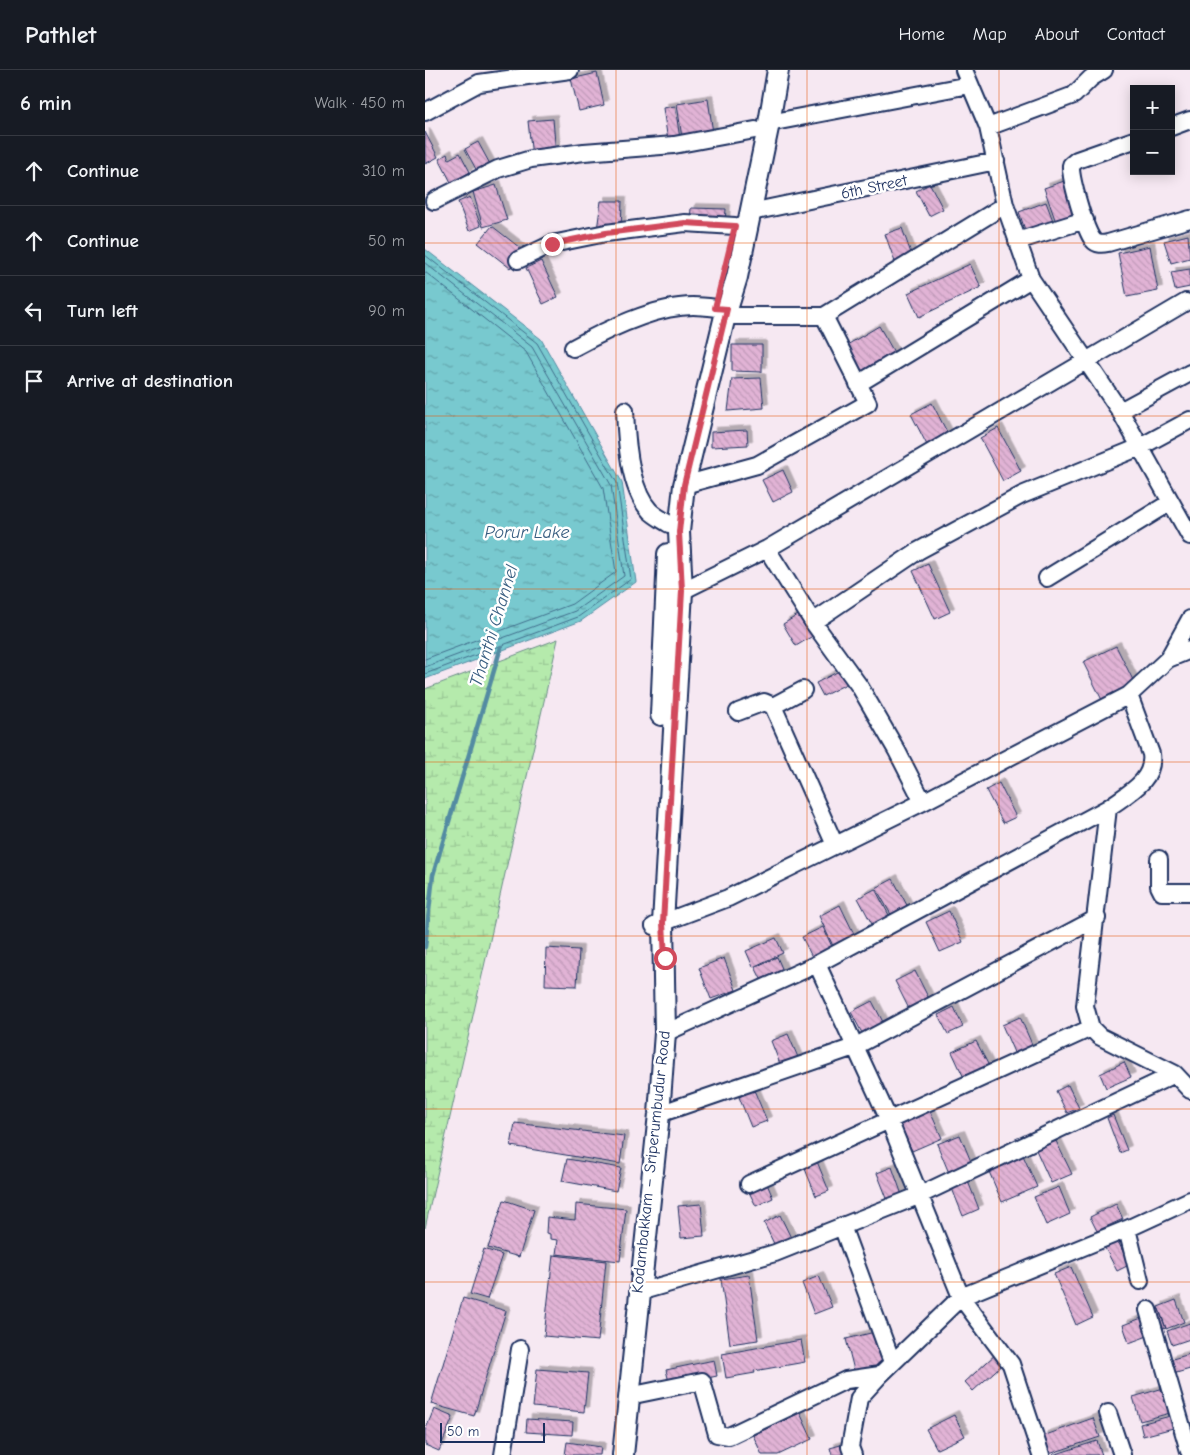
<!DOCTYPE html>
<html lang="en">
<head>
<meta charset="utf-8">
<style>
  body { margin:0; font-family:"Comic Neue",sans-serif; background:#20242c; color:#f1f3f6 }
  .controls { position:absolute; right:15px; top:15px; display:grid; overflow:hidden; border-radius:0px; box-shadow:0 2px 12px #0003 }
  .controls button { width:45px; height:45px; display:grid; place-items:center; padding:0; border:0; border-bottom:1px solid #363941; background:#171b24; color:#f1f3f6; font:25px sans-serif }
  .scale { position:absolute; left:15px; bottom:12px; width:105px; box-sizing:border-box; padding-left:5px; border:2px solid #1b2f5e; border-top:0; font-size:14px; line-height:18px; white-space:nowrap; color:#1b2f5e; -webkit-text-stroke:4px #fff; paint-order:stroke }
  .stop { position:absolute; width:15px; height:15px; margin:-11px; border:4px solid #d1495b; border-radius:50%; background:#fff }
  .stop.end { background:#d1495b; border-color:#fff; box-shadow:0 1px 5px #0008 }
  .list { margin:0; padding:0; list-style:none }
  h2 { display:flex; justify-content:space-between; align-items:center; height:65px; margin:0; padding:0 20px; font-size:21px }
  h2 small { font-size:16px; font-weight:400; color:#9ea1a6 }
  .list li { display:grid; grid-template-columns:32px 1fr auto; gap:15px; align-items:center; box-sizing:border-box; height:70px; padding:0 20px; border-top:1px solid #363941 }
  .list b { display:block; font-size:19px; white-space:nowrap }
  .list em { font-size:16px; font-style:normal; color:#9ea1a6 }
  .icon { flex:none; width:28px; height:28px; fill:none; stroke:currentColor; stroke-width:2; stroke-linecap:round; stroke-linejoin:round }
  .map { position:relative; flex:none; width:765px; height:1385px; overflow:hidden }
  header { display:flex; align-items:center; gap:30px; box-sizing:border-box; height:70px; padding:0 25px; background:#171b24; border-bottom:1px solid #363941 }
  header strong { font-size:24px }
  nav { display:flex; gap:28px; margin-inline-start:auto; font-size:18px }
  main { display:flex }
  aside { flex:1; background:#171b24 }
  .map>svg:first-child { display:block }
</style>
</head>
<body>
<header>
<strong>Pathlet</strong>
<nav><a>Home</a><a>Map</a><a>About</a><a>Contact</a></nav>
</header>
<main>
<aside>
<h2>6 min<small>Walk · 450 m</small></h2>
<ul class="list">
<li><svg class="icon" aria-label="ahead" viewBox="0 0 24 24"><path d="M12 20V5M6 11l6-6 6 6"/></svg><div><b>Continue</b></div><em>310 m</em></li>
<li><svg class="icon" aria-label="ahead" viewBox="0 0 24 24"><path d="M12 20V5M6 11l6-6 6 6"/></svg><div><b>Continue</b></div><em>50 m</em></li>
<li><svg class="icon" aria-label="left" viewBox="0 0 24 24"><path d="M17 20v-9H6M10 6l-5 5 5 5"/></svg><div><b>Turn left</b></div><em>90 m</em></li>
<li><svg class="icon" aria-label="arrive" viewBox="0 0 24 24"><path d="M6 21V4h12l-3 4 3 4H6"/></svg><div><b>Arrive at destination</b></div></li>
</ul>
</aside>
<div class="map">
<svg width="765" height="1385" viewBox="0 0 765 1385">
  <defs>
    <pattern id="wetland-marsh" width="20" height="14" patternUnits="userSpaceOnUse" patternTransform="scale(1.25)"><rect width="20" height="14" fill="#b5eaac"/><path d="M1 5h8M5 5V1M11 12h8M15 12V8" fill="none" stroke="#9bc996"/></pattern>
    <pattern id="water-ripples" width="26" height="14" patternUnits="userSpaceOnUse" patternTransform="scale(1.25)"><rect width="26" height="14" fill="#78c9cf"/><path d="M2 4q2-2 4 0t4 0M15 11q2-2 4 0t4 0" fill="none" stroke="#62a4ab"/></pattern>
    <pattern id="building-back-hatch" width="6" height="6" patternUnits="userSpaceOnUse" patternTransform="scale(1.25)"><rect width="6" height="6" fill="#e1b3d5"/><path d="M-1 5l2 2M0 0l6 6M5-1l2 2" fill="none" stroke="#c09ab9"/></pattern>
    <filter id="shadow"><feDropShadow dx="4.5" dy="-4.5" stdDeviation="0" flood-color="#0004"/></filter>
  </defs>
  <rect width="100%" height="100%" fill="#f6e8f2"/>
  <filter id="ink" filterUnits="userSpaceOnUse"><feTurbulence type="fractalNoise" baseFrequency=".02" numOctaves="2"/><feDisplacementMap in="SourceGraphic" scale="10" xChannelSelector="R" yChannelSelector="G"/><feConvolveMatrix kernelMatrix="1 2 1 2 8 2 1 2 1" color-interpolation-filters="sRGB"/></filter>
  <g filter="url(#ink)">
    <!-- wetland -->
    <path fill="url(#wetland-marsh)" stroke="#688c85" d="M 133,569 L 0,1158 L 0,619 Z"/>
    <!-- water -->
    <path fill="url(#water-ripples)" stroke="#538ba2" d="M 0,179 L 116,269 L 197,412 L 211,512 L 156,551 L 0,609 Z"/>
    <g fill="none" stroke-linecap="round" stroke-linejoin="round">
      <!-- shore -->
      <path stroke="#406d8b" stroke-width="1" d="M 0,185 L 112,273 L 192,413 L 206,509 L 153,547 L 0,604
        M 0,193 L 107,277 L 186,415 L 199,506 L 150,541 L 0,597
        M 0,202 L 101,282 L 178,418 L 191,502 L 147,534 L 0,589"/>
      <!-- stream -->
      <path stroke="#538ba2" stroke-width="4.5" d="M 0,877 L 8,805 L 76,577"/>
    </g>
    <!-- building -->
    <path fill="url(#building-back-hatch)" stroke="#1b2f5e" filter="url(#shadow)" d="M 172,3 L 179,35 L 154,41 L 146,9 Z
      M 283,29 L 288,63 L 257,68 L 252,34 Z
      M 250,36 L 255,69 L 243,71 L 238,38 Z
      M 128,49 L 131,85 L 107,87 L 103,51 Z
      M 0,62 L 13,87 L 0,94 Z
      M 53,72 L 66,96 L 53,103 L 40,79 Z
      M 35,83 L 45,102 L 35,108 L 39,115 L 30,120 L 14,89 L 22,84 L 24,89 Z
      M 645,109 L 658,146 L 632,155 L 619,118 Z
      M 505,114 L 518,139 L 504,146 L 491,121 Z
      M 71,115 L 82,150 L 58,157 L 48,122 Z
      M 45,127 L 56,156 L 44,161 L 33,132 Z
      M 176,131 L 197,131 L 196,161 L 172,160 Z
      M 621,132 L 630,156 L 602,166 L 594,142 Z
      M 266,138 L 301,139 L 300,153 L 265,151 Z
      M 67,156 L 99,181 L 85,198 L 53,173 Z
      M 477,158 L 487,186 L 470,192 L 460,164 Z
      M 763,165 L 765,188 L 746,193 L 739,171 Z
      M 725,176 L 733,221 L 702,227 L 693,183 Z
      M 116,191 L 133,227 L 118,234 L 101,198 Z
      M 545,194 L 556,217 L 494,247 L 483,223 Z
      M 765,199 L 765,217 L 750,220 L 746,202 Z
      M 454,256 L 470,284 L 438,303 L 422,275 Z
      M 307,275 L 337,275 L 337,302 L 307,301 Z
      M 336,308 L 339,338 L 303,341 L 307,309 Z
      M 507,333 L 524,366 L 503,377 L 486,344 Z
      M 573,358 L 596,401 L 578,411 L 555,368 Z
      M 322,360 L 323,375 L 286,377 L 286,362 Z
      M 358,400 L 368,422 L 348,432 L 337,410 Z
      M 503,494 L 525,542 L 510,549 L 488,501 Z
      M 378,542 L 391,564 L 371,576 L 358,554 Z
      M 691,576 L 710,614 L 677,630 L 658,592 Z
      M 416,600 L 423,613 L 398,626 L 391,613 Z
      M 574,713 L 591,747 L 578,753 L 561,720 Z
      M 468,809 L 484,839 L 468,848 L 451,818 Z
      M 450,819 L 465,847 L 448,856 L 433,828 Z
      M 415,835 L 430,866 L 408,876 L 394,846 Z
      M 524,841 L 538,872 L 515,882 L 501,852 Z
      M 398,857 L 409,881 L 389,891 L 377,867 Z
      M 351,868 L 358,883 L 328,897 L 321,881 Z
      M 121,878 L 154,880 L 152,916 L 120,915 Z
      M 352,887 L 359,903 L 338,913 L 330,897 Z
      M 299,888 L 311,920 L 286,929 L 274,898 Z
      M 490,901 L 506,933 L 486,943 L 470,911 Z
      M 447,931 L 458,952 L 437,963 L 426,942 Z
      M 529,937 L 538,957 L 523,964 L 513,945 Z
      M 595,947 L 609,979 L 591,987 L 577,955 Z
      M 363,964 L 375,992 L 357,999 L 346,971 Z
      M 551,971 L 565,998 L 540,1010 L 527,982 Z
      M 699,992 L 706,1007 L 681,1018 L 675,1004 Z
      M 643,1015 L 654,1038 L 642,1043 L 631,1021 Z
      M 329,1020 L 342,1051 L 326,1057 L 314,1027 Z
      M 504,1039 L 517,1068 L 487,1081 L 474,1052 Z
      M 688,1045 L 702,1080 L 695,1083 L 682,1048 Z
      M 90,1053 L 199,1066 L 195,1094 L 86,1076 Z
      M 535,1065 L 547,1094 L 524,1103 L 512,1074 Z
      M 631,1071 L 647,1104 L 626,1113 L 611,1080 Z
      M 597,1083 L 612,1117 L 577,1132 L 562,1097 Z
      M 142,1089 L 196,1098 L 191,1121 L 137,1111 Z
      M 391,1089 L 404,1121 L 391,1126 L 378,1094 Z
      M 467,1097 L 477,1125 L 463,1131 L 452,1103 Z
      M 542,1109 L 554,1139 L 538,1146 L 526,1116 Z
      M 342,1114 L 348,1128 L 331,1136 L 324,1122 Z
      M 634,1117 L 645,1144 L 621,1155 L 609,1127 Z
      M 79,1130 L 109,1140 L 94,1187 L 63,1178 Z
      M 151,1134 L 201,1139 L 195,1191 L 131,1184 L 133,1170 L 125,1169 L 125,1164 L 121,1163 L 122,1147 L 150,1150 Z
      M 276,1134 L 279,1166 L 256,1168 L 253,1136 Z
      M 691,1134 L 698,1149 L 672,1161 L 665,1147 Z
      M 355,1145 L 367,1170 L 351,1178 L 339,1153 Z
      M 693,1171 L 704,1195 L 692,1201 L 680,1178 Z
      M 59,1179 L 77,1185 L 62,1229 L 45,1224 Z
      M 128,1185 L 181,1191 L 173,1271 L 119,1266 Z
      M 646,1197 L 668,1247 L 651,1255 L 629,1204 Z
      M 324,1205 L 333,1270 L 305,1274 L 296,1209 Z
      M 394,1206 L 407,1237 L 389,1244 L 377,1213 Z
      M 38,1228 L 81,1241 L 49,1346 L 6,1334 Z
      M 751,1230 L 759,1252 L 741,1259 L 733,1237 Z
      M 734,1239 L 741,1258 L 733,1261 L 726,1242 Z
      M 722,1246 L 728,1264 L 704,1273 L 698,1255 Z
      M 765,1253 L 765,1269 L 747,1275 L 742,1261 Z
      M 454,1261 L 463,1295 L 430,1304 L 421,1269 Z
      M 376,1270 L 380,1292 L 329,1301 L 330,1303 L 301,1308 L 297,1284 Z
      M 572,1283 L 580,1292 L 548,1321 L 540,1312 Z
      M 765,1284 L 765,1299 L 748,1304 L 744,1290 Z
      M 289,1290 L 292,1306 L 245,1316 L 241,1300 Z
      M 112,1299 L 163,1303 L 159,1342 L 108,1337 Z
      M 742,1317 L 749,1342 L 715,1351 L 708,1327 Z
      M 9,1339 L 28,1347 L 14,1381 L 0,1375 L 0,1361 Z
      M 375,1343 L 387,1369 L 353,1385 L 337,1385 L 328,1365 Z
      M 529,1345 L 540,1366 L 512,1379 L 501,1359 Z
      M 749,1345 L 752,1357 L 718,1366 L 715,1354 Z
      M 668,1348 L 675,1367 L 624,1384 L 618,1366 Z
      M 102,1349 L 148,1352 L 147,1365 L 101,1362 Z
      M 672,1371 L 677,1385 L 628,1385 Z
      M 142,1372 L 176,1377 L 175,1385 L 140,1385 Z
      M 419,1374 L 422,1385 L 407,1385 L 405,1378 Z"/>
    <g fill="none" stroke-linecap="round" stroke-linejoin="round">
      <!-- minor casing -->
      <g stroke="#1b2f5e" stroke-width="20">
        <path id="minor" d="M 539,0 L 563,57 L 580,135 L 606,209 L 695,341 L 765,466
          M 0,42 L 54,13 L 145,0
          M 344,53 L 544,15
          M 563,57 L 649,25 L 666,8 L 679,0
          M 746,57 L 765,50
          M 709,70 L 652,90 L 646,95 C 645,108 660,160 668,170 C 672,175 678,174 683,173 L 765,149
          M 9,131 L 73,99 L 106,89 L 159,82 L 249,75 L 330,60
          M 326,142 L 571,91
          M 592,171 L 660,150
          M 93,190 L 127,174 L 181,163 L 260,153 L 310,156
          M 300,246 L 399,246 L 580,135
          M 148,278 C 181,260 229,236 268,236 C 279,236 291,238 302,239
          M 433,314 L 606,209
          M 200,340 C 201,368 204,419 225,441 C 230,446 238,450 244,454
          M 695,341 L 765,303
          M 259,415 L 332,395 L 443,333 L 399,246
          M 342,479 L 388,552 L 493,481 L 597,425 L 715,377 L 765,350
          M 622,508 L 746,432
          M 257,521 L 342,479 L 761,232
          M 388,552 L 435,617 L 472,681 L 498,732
          M 743,589 L 765,580
          M 348,636 L 378,620
          M 313,642 L 339,632 L 348,636 L 410,775
          M 683,738 L 660,936 L 666,958 L 674,966 L 750,1004 L 765,1020
          M 734,789 L 734,816 L 737,822 L 765,822
          M 229,856 L 303,828 L 498,732 L 704,625 L 743,589 L 765,549
          M 392,894 L 464,1050 L 536,1227 L 586,1294 L 616,1385
          M 240,963 L 392,894 L 683,738 C 702,724 730,711 726,684 L 704,625
          M 234,1044 L 429,977 L 672,848
          M 324,1114 L 666,958
          M 417,1156 L 467,1292
          M 702,1159 L 715,1211
          M 214,1222 L 350,1183 L 493,1126 L 750,1004
          M 723,1240 L 764,1381
          M 204,1326 L 277,1311 L 292,1364 L 304,1366 L 421,1310 L 455,1305
          M 683,1343 L 697,1385
          M 78,1385 L 95,1279
          M 428,1385 L 425,1377 L 434,1328 L 455,1305 L 536,1227 L 702,1159 L 765,1130"/>
      </g>
      <!-- major casing -->
      <g stroke="#1b2f5e" stroke-width="24">
        <path id="major" d="M 236,645 L 243,484
          M 198,1385 L 234,1044 L 240,963 L 238,853 L 257,521 L 254,462 L 259,415 L 300,246 L 312,207 L 344,53 L 353,0"/>
      </g>
      <!-- minor -->
      <use href="#minor" stroke="#fff" stroke-width="16"/>
      <!-- major -->
      <use href="#major" stroke="#fff" stroke-width="20"/>
    </g>
  </g>
  <g fill="none" stroke-linecap="round" stroke-linejoin="round" filter="url(#ink)">
    <!-- route -->
    <path stroke="#d1495b" stroke-width="6" d="M 127,174 L 181,163 L 260,153 L 310,156 L 290,238 L 302,239 L 259,415 L 254,462 L 257,521 L 238,853 L 240,888"/>
  </g>
  <!-- grid -->
  <path fill="none" stroke="#e8590c" stroke-width="1" stroke-opacity="0.55" d="M 191,0 L 191,1385M 382,0 L 382,1385M 574,0 L 574,1385M 0,173 L 765,173M 0,346 L 765,346M 0,519 L 765,519M 0,692 L 765,692M 0,866 L 765,866M 0,1039 L 765,1039M 0,1212 L 765,1212"/>
  <g text-anchor="middle" dominant-baseline="central" stroke-width="5" stroke-linejoin="round" paint-order="stroke">
    <!-- street labels -->
    <g font-size="16" fill="#1b2f5e" stroke="#fff">
      <text transform="translate(449 117) rotate(-12)">6th Street</text>
      <text transform="translate(226 1092) rotate(-84)">Kodambakkam – Sriperumbudur Road</text>
    </g>
    <!-- water labels -->
    <g font-size="18" font-style="italic" fill="#375d80" stroke="#fff">
      <text x="102" y="462">Porur Lake</text>
      <text transform="translate(69 556) rotate(-73)">Thanthi Channel</text>
    </g>
  </g>
</svg>
<div class="controls">
<button>+</button>
<button>−</button>
</div>
<div class="scale">50 m</div>
<div class="stop" style="left:240px;top:888px"></div>
<div class="stop end" style="left:127px;top:174px"></div>
</div>
</main>
</body>
</html>
